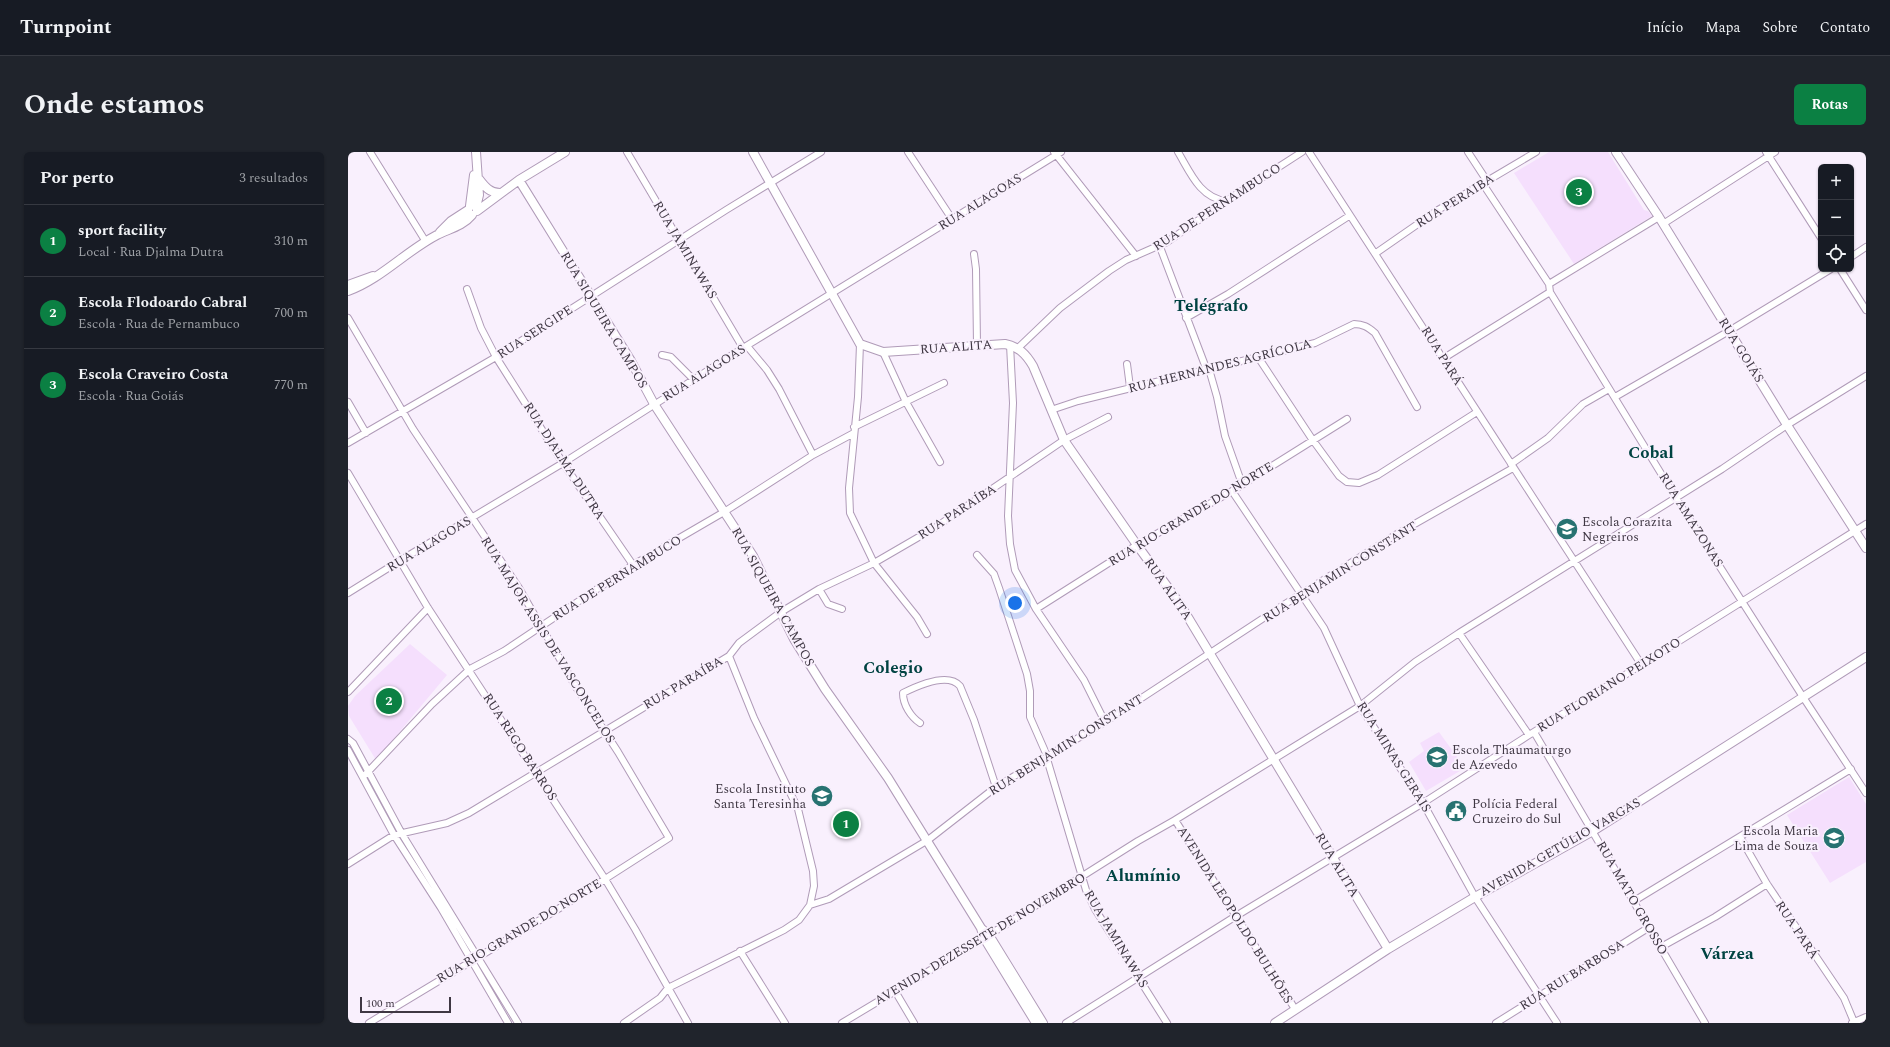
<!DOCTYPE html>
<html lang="pt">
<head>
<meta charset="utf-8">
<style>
  body { margin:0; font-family:Spectral,serif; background:#20242c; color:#f1f3f6 }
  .controls { position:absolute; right:12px; top:12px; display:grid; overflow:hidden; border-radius:6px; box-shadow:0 1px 3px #0004 }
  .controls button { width:36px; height:36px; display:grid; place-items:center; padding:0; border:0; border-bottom:1px solid #363941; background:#171b24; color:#f1f3f6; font:20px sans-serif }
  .scale { position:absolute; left:12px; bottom:10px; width:91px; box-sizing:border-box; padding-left:4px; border:2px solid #3f3743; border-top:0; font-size:11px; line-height:14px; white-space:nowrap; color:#3f3743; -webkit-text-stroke:3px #f9f0fd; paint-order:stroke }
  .you { position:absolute; left:667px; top:451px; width:14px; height:14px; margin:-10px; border:3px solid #fff; border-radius:50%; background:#1a73e8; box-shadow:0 0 0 6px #1a73e833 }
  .badge { display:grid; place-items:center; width:26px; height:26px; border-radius:50%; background:#0b8043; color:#fff; font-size:13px; font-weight:700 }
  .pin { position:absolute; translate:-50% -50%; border:2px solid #fff; box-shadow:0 1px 4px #0006 }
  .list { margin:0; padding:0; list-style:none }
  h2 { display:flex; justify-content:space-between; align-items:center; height:52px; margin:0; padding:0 16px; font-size:17px }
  h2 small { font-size:13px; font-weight:400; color:#9ea1a6 }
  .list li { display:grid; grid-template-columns:26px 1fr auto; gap:12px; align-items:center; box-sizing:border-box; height:72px; padding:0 16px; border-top:1px solid #363941 }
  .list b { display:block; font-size:15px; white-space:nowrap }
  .list p { margin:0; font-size:13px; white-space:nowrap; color:#9ea1a6 }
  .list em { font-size:13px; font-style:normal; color:#9ea1a6 }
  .icon { flex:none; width:22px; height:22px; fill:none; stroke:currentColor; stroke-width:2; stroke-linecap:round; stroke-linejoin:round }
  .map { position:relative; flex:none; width:1518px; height:871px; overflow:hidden; border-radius:6px }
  header { display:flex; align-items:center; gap:24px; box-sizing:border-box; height:56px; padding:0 20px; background:#171b24; border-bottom:1px solid #363941 }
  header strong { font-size:19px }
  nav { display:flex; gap:22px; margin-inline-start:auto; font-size:14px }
  .intro { display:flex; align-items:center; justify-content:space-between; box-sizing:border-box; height:96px; padding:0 24px }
  h1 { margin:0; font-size:28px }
  .button { padding:10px 18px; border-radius:6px; background:#0b8043; color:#fff; font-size:14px; font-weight:700 }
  main { display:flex; gap:24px; padding:0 24px }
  aside { flex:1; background:#171b24; border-radius:6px; box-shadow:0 1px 3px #0004 }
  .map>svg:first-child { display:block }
</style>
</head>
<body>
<header>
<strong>Turnpoint</strong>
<nav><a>Início</a><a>Mapa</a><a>Sobre</a><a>Contato</a></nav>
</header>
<div class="intro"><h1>Onde estamos</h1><a class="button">Rotas</a></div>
<main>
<aside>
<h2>Por perto<small>3 resultados</small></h2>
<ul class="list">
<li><span class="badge">1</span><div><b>sport facility</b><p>Local · Rua Djalma Dutra</p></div><em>310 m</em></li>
<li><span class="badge">2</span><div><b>Escola Flodoardo Cabral</b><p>Escola · Rua de Pernambuco</p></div><em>700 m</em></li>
<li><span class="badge">3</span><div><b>Escola Craveiro Costa</b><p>Escola · Rua Goiás</p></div><em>770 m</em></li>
</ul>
</aside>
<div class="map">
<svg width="1518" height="871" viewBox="0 0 1518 871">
  <rect width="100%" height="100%" fill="#f9f0fd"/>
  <!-- built -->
  <path fill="#f5dffd" d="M 1201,0 L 1260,0 L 1296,58 L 1300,59 L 1304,64 L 1226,112 L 1166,21 Z
    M 62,492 L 99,523 L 28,608 L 1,564 L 0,554 L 7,544 Z
    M 1091,580 L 1117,616 L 1078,639 L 1061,610 L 1076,599 L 1072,591 Z
    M 1501,625 L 1518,652 L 1518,710 L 1482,731 L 1439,663 Z"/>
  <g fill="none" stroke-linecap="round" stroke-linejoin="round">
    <!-- street casing -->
    <g stroke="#b09bb8" stroke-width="8">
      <path id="street" d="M 22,0 L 78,90
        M 279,0 L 395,196
        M 560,0 L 604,67
        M 706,0 L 788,104
        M 830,0 C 842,20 852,46 878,49
        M 961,0 L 1293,512
        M 1120,0 L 1139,29
        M 1418,0 L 1473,86
        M 1135,32 L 1201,132 L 1202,140 L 1328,346 L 1455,545 L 1518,641
        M 1315,72 L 1427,0
        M 812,95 L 858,216
        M 1028,101 L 1090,58 L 1188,0
        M 626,102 L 628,117 L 629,193
        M 1503,105 L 1518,95
        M 1492,117 L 1518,158
        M 1201,132 L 1311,65
        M 119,137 L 133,176 L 148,205 L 215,311 L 285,413
        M 0,166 L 65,277 L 171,436 L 228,535 L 270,600 L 321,686 L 215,754 L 21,871
        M 838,166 L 880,142 L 1001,64
        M 512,192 L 510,245 L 501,336 L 502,361 L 526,411 L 569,465 L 579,482
        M 662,193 L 665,251 L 660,364 L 662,392 L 667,418 L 688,457 L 736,528 L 757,570
        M 399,194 L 419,218 L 431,237 L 465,303
        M 670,196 L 712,156 L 761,119 L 778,108 L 819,90 L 878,49 L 954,0
        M 535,200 L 558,250 L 592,310
        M 314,203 L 323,205 L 345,227
        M 910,205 L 964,287 L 991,324 L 999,330 L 1011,331 L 1030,323 L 1129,260
        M 1096,206 L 1202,140
        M 779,212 L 782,235
        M 861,217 L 869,245 L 877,284 L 894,332
        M 1267,245 L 1381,179 L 1483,117
        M 0,250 L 18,281
        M 703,258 L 730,249 L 967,191 L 1006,172 C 1015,172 1020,175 1027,181 L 1069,255
        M 506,275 L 596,231
        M 0,291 L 148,205 L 378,58 L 473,0
        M 1163,312 L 1200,286 L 1235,252 L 1261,237
        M 0,321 L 80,456 L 257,727 L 287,777 L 340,871
        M 884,339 L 976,476 L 1012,554 L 1075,651 L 1127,745 L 1209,871
        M 629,403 L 646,422 L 651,436 L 679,522 L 682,539 L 682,565 L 700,606
        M 471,437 L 480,452 L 494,457
        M 0,441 L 53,408 L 215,311 L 395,196 L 713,0
        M 688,457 L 789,393 L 884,339 L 999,267
        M 1111,481 L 1181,583
        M 381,504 L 406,566 L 450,657 L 465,719 L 466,734 L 462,753
        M 0,540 L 80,456
        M 572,571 C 563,565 555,553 555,541 C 569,534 600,520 612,534 L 626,568 L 648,635
        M 1186,580 L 1357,871
        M 0,587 L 5,591 L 54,682 L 170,871
        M 0,598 L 46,683 L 93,756 L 160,871
        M 699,607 L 738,738 L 747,757 L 819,871
        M 15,625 L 84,552 L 122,517 L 156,499 L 285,413 L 376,360 L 465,303 L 506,281
        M 827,668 L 947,857
        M 1392,685 L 1419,732 L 1496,846 L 1506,870
        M 0,712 L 46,683 L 99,671 L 121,661 L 381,504 L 391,491 L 433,460 L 471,437 L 526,411 L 588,375 L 716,288 L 760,265
        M 1286,749 L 1503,617
        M 1313,795 L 1367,765 L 1419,732
        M 392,799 L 437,871
        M 547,839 L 566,871
        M 276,871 L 312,846 L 320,836 L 436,778 L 451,768 L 462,753 L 481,747 L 580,688 L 648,635 L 757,570 L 937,452 L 1049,382 L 1165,316
        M 494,871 L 641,783 L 790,689 L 827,668 L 1012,554 L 1067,510 L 1111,481 L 1374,317 L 1439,273 L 1518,224
        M 718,871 L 888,764 L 1075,651 L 1181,583 L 1518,372
        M 1148,871 L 1300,776
        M 1504,871 L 1518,865"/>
    </g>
    <!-- secondary casing -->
    <g stroke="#b09bb8" stroke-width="10">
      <path id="secondary" d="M 128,0 L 131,43 L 128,55
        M 405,0 L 512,192 L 535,200 L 657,192 C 671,195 678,202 685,214 L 716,288 L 789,393 L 832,452 L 1040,797
        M 1268,0 L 1311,65 L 1439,273 L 1518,396
        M 131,27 C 137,35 142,41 152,41
        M 171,28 L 283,209 L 306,252 L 405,404 L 446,487 L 477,537 L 540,626 L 633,776 L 636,786 L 688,871
        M 122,54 L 126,23
        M 129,59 L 171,28 L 217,0
        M 92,80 L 103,69 L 120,58
        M 0,133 L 25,124
        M 0,139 C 33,127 58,99 89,83 C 101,77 115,74 124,63
        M 634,777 L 641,783 L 695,871
        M 927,871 L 1040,797 L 1127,745 L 1245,679 L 1518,505"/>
    </g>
    <!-- street -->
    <use href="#street" stroke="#fff" stroke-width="6"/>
    <!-- secondary -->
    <use href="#secondary" stroke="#fff" stroke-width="8"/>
  </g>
  <!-- icons -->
  <defs>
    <g id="school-disc" transform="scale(1.15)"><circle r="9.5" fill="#277271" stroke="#f9f0fd"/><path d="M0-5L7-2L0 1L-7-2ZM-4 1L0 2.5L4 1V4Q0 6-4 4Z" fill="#fff"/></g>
    <g id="civic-disc" transform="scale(1.15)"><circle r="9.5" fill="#277271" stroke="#f9f0fd"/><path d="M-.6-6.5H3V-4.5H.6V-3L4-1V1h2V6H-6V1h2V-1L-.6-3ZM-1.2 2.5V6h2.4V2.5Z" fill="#fff"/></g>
  </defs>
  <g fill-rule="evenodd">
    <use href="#school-disc" x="1219" y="377"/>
    <use href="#school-disc" x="1089" y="605"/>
    <use href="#school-disc" x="474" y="644"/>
    <use href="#civic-disc" x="1108" y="659"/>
    <use href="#school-disc" x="1486" y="686"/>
  </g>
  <g text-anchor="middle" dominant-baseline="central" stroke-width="4" stroke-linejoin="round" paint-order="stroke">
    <!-- street labels -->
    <g font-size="13" fill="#3f3743" stroke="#f9f0fd">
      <text transform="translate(1107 49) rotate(-32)">RUA PERAIBA</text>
      <text transform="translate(632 50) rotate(-32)">RUA ALAGOAS</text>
      <text transform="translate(869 55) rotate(-33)">RUA DE PERNAMBUCO</text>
      <text transform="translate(337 98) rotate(59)">RUA JAMINAWAS</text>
      <text transform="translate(256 168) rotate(59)">RUA SIQUEIRA CAMPOS</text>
      <text transform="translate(187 180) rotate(-33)">RUA SERGIPE</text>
      <text transform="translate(608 195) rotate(-4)">RUA ALITA</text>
      <text transform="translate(1393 198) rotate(58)">RUA GOIÁS</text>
      <text transform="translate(1094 204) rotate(58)">RUA PARÁ</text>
      <text transform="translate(872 214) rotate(-14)">RUA HERNANDES AGRÍCOLA</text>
      <text transform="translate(356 221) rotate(-32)">RUA ALAGOAS</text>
      <text transform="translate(216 309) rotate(57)">RUA DJALMA DUTRA</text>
      <text transform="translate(609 360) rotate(-33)">RUA PARAÍBA</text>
      <text transform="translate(843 362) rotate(-31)">RUA RIO GRANDE DO NORTE</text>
      <text transform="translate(1343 368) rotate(58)">RUA AMAZONAS</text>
      <text transform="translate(81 392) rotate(-31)">RUA ALAGOAS</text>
      <text transform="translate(992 420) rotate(-32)">RUA BENJAMIN CONSTANT</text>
      <text transform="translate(269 426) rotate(-32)">RUA DE PERNAMBUCO</text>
      <text transform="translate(820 437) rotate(55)">RUA ALITA</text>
      <text transform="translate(425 445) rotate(61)">RUA SIQUEIRA CAMPOS</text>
      <text transform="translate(200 488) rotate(58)">RUA MAJOR ASSIS DE VASCONCELOS</text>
      <text transform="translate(335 531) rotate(-31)">RUA PARAÍBA</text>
      <text transform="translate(1261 533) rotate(-32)">RUA FLORIANO PEIXOTO</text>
      <text transform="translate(718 593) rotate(-32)">RUA BENJAMIN CONSTANT</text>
      <text transform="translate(172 595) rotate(57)">RUA REGO BARROS</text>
      <text transform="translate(1046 605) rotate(58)">RUA MINAS GERAIS</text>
      <text transform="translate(1212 695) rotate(-30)">AVENIDA GETÚLIO VARGAS</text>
      <text transform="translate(989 713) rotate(59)">RUA ALITA</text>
      <text transform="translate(1284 746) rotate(60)">RUA MATO GROSSO</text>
      <text transform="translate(887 763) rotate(58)">AVENIDA LEOPOLDO BULHÕES</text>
      <text transform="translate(1449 778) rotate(56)">RUA PARÁ</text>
      <text transform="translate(171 779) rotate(-31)">RUA RIO GRANDE DO NORTE</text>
      <text transform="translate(632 787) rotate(-31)">AVENIDA DEZESSETE DE NOVEMBRO</text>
      <text transform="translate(768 787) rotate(59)">RUA JAMINAWAS</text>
      <text transform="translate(1224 823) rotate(-32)">RUA RUI BARBOSA</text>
    </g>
    <!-- poi labels -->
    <g font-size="13" fill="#3f3743" stroke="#f9f0fd" text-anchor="start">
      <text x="1234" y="370">Escola Corazita<tspan x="1234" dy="15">Negreiros</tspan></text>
      <text x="1104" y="598">Escola Thaumaturgo<tspan x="1104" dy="15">de Azevedo</tspan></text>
      <text x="458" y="637" text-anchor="end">Escola Instituto<tspan x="458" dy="15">Santa Teresinha</tspan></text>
      <text x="1124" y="652">Polícia Federal<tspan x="1124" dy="15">Cruzeiro do Sul</tspan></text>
      <text x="1470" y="679" text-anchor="end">Escola Maria<tspan x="1470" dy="15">Lima de Souza</tspan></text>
    </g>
    <!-- district labels -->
    <g font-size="17" font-weight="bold" fill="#004342" stroke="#f9f0fd">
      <text x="863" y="154">Telégrafo</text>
      <text x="1303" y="301">Cobal</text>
      <text x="545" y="516">Colegio</text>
      <text x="795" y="724">Alumínio</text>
      <text x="1379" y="802">Várzea</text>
    </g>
  </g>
</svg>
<div class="controls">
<button>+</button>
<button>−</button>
<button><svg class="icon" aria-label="locate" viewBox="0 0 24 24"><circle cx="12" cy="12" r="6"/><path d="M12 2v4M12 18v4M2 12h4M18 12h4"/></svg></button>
</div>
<div class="scale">100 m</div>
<div class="you"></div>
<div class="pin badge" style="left:498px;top:672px">1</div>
<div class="pin badge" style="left:41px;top:549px">2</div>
<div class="pin badge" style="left:1231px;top:40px">3</div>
</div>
</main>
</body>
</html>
